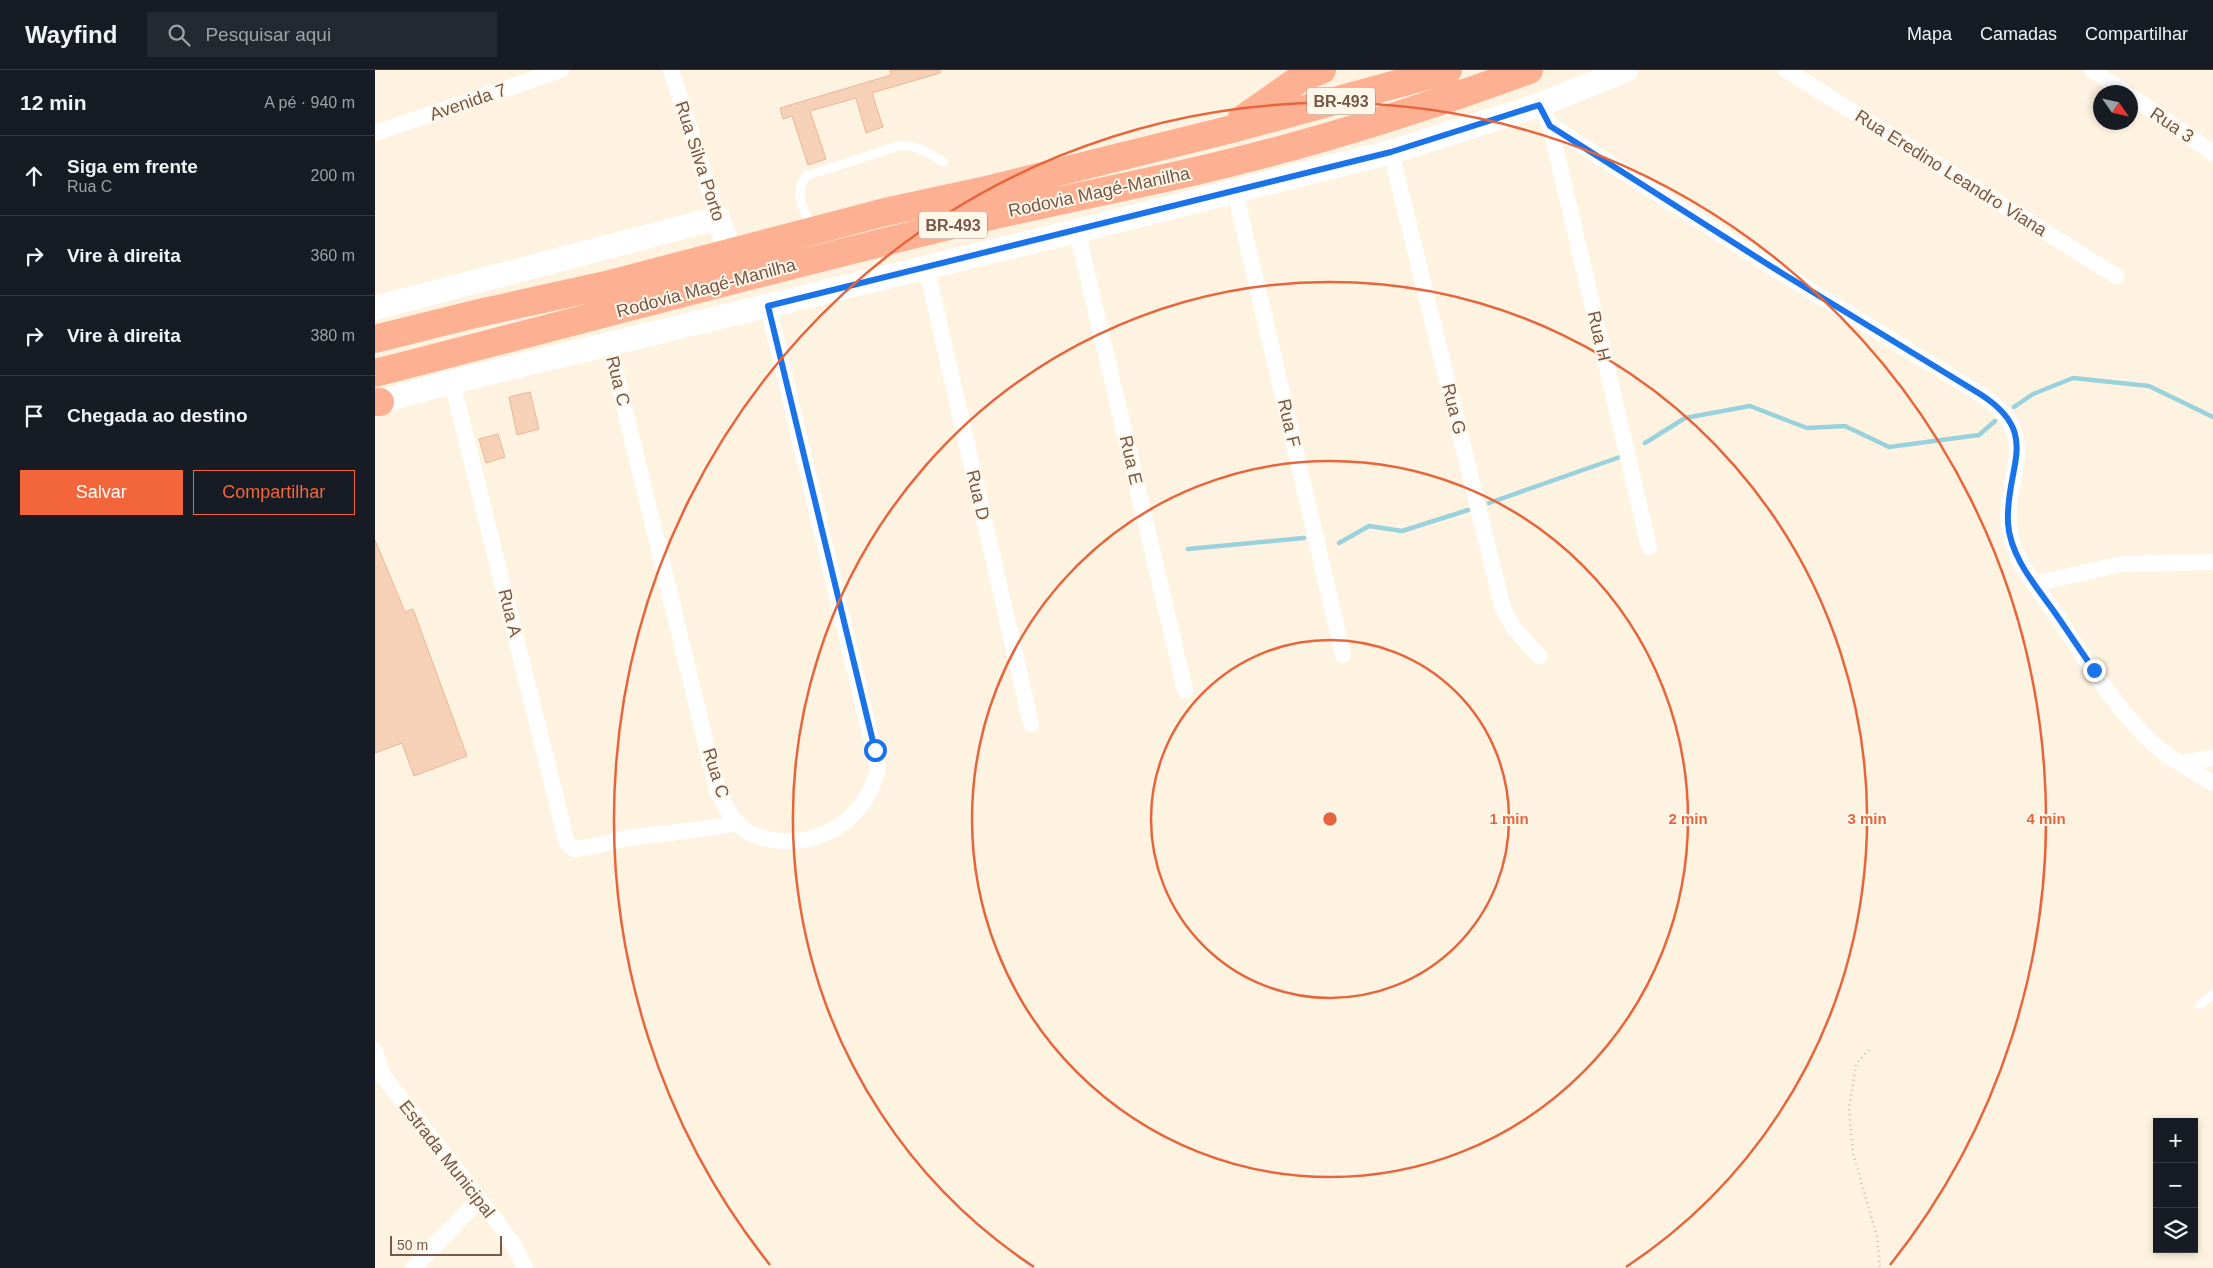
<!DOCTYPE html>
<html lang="pt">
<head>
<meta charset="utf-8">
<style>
  body { margin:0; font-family:Arial,sans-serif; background:#242831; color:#f1f3f6 }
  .controls { position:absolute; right:15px; bottom:15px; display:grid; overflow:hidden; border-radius:0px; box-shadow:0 2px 8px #0003 }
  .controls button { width:45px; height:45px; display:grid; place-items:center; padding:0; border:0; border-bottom:1px solid #363941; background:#171b24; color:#f1f3f6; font:25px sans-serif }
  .compass { position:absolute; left:1718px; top:15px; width:45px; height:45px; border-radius:50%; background:#171b24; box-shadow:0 2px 8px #0003; rotate:124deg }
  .scale { position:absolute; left:15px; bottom:12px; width:112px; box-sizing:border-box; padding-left:5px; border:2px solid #785846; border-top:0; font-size:14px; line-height:18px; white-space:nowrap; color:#785846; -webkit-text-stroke:4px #fff7ea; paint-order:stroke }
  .stop { position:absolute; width:15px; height:15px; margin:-11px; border:4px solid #1a73e8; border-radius:50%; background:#fff }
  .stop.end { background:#1a73e8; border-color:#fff; box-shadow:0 1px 5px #0008 }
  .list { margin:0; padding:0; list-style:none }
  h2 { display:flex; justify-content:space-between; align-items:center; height:65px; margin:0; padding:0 20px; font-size:21px }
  h2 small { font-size:16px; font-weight:400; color:#9ea1a6 }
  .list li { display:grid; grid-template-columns:32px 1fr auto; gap:15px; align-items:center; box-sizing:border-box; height:80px; padding:0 20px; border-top:1px solid #363941 }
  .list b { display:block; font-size:19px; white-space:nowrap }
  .list p { margin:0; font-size:16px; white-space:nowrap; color:#9ea1a6 }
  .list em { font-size:16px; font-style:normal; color:#9ea1a6 }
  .actions { display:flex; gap:10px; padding:15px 20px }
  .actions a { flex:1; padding:11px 0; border:1px solid #f3663b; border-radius:0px; text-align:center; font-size:18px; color:#f3663b }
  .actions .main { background:#f3663b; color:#fff }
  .icon { flex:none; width:28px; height:28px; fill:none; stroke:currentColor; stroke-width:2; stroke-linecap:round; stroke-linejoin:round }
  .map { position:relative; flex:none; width:1838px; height:1198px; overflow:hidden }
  header { display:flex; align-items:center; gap:30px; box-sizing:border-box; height:70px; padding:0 25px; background:#171b24; border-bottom:1px solid #363941 }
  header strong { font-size:24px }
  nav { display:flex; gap:28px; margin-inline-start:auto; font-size:18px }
  .search { width:350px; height:45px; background:#242831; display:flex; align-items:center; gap:12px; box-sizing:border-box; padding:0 18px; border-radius:0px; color:#9ea1a6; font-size:19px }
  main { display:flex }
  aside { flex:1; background:#171b24 }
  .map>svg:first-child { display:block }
</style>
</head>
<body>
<header>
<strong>Wayfind</strong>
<div class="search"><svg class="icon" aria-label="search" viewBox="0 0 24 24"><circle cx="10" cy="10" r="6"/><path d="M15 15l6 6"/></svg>Pesquisar aqui</div>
<nav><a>Mapa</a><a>Camadas</a><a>Compartilhar</a></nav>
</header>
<main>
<aside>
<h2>12 min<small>A pé · 940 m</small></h2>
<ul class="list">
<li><svg class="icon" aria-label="ahead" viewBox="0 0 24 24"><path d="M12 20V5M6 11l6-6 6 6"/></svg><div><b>Siga em frente</b><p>Rua C</p></div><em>200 m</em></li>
<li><svg class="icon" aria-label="right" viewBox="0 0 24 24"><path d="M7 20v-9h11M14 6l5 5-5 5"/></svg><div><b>Vire à direita</b></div><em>360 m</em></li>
<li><svg class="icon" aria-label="right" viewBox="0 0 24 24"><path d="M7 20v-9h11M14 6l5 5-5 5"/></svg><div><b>Vire à direita</b></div><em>380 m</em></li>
<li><svg class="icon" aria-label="arrive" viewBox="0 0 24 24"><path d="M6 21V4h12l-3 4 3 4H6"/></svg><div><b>Chegada ao destino</b></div></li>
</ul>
<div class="actions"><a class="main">Salvar</a><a>Compartilhar</a></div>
</aside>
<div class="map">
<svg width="1838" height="1198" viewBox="0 0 1838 1198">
  <rect width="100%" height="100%" fill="#fef3e1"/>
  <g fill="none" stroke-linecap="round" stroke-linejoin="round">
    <!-- stream -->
    <path stroke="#99d1dc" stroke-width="4.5" d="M 1639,337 L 1658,324 L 1698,308 L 1774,316 L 1838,347
      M 1270,373 L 1310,348 L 1375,336 L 1432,358 L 1470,356 L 1514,377 L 1604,365 L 1620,351
      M 1114,433 L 1245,387
      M 964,473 L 994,456 L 1027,461 L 1093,440
      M 813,479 L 929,468"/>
  </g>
  <!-- building -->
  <path fill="#f6d1b7" stroke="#eab795" d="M 515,0 L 565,0 L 565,3 L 497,23 L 508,57 L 491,63 L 481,28 L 435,41 L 451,89 L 433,95 L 417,46 L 408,49 L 405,38 L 516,5 Z
    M 155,322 L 164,359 L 142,365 L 134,327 Z
    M 123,364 L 130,387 L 111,393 L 104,369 Z
    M 0,470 L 30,542 L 38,539 L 92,686 L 39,706 L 27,673 L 0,683 Z"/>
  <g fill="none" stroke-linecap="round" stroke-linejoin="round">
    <!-- path -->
    <path stroke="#dbb49a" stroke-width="2.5" stroke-dasharray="1 4" stroke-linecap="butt" d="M 1494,980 L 1481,994 L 1474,1038 L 1478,1083 L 1502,1167 L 1505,1198"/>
    <!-- lane -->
    <path stroke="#fff" stroke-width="9" d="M 437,158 C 429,139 418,125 431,106 L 523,76 C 542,74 553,83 569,92
      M 1825,935 L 1838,924"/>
    <!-- street -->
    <path stroke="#fff" stroke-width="16" d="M 296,0 L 343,148
      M 1411,0 L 1741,206
      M 1717,0 L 1750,22
      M 1756,26 L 1838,83
      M 1164,35 L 1175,55 L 1397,197 L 1605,324 C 1678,370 1617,414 1638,475 C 1647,501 1666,523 1682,546 C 1712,591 1742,642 1783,678 C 1799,692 1820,701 1838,713
      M 1175,55 L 1274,477
      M 0,63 L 186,0
      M 1016,82 L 1128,539 L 1139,558 L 1164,586
      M 860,121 L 968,585
      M 702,161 L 810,620
      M 551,196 L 656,654
      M 234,274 L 343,723 C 351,737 359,754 373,762 C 382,768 395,770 406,771 C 452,774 493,744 503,698 L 393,236
      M 77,312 L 192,773 L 199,779 C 219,778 239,770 259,767 C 294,762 328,761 362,753
      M 1659,514 L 1747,494 L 1838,492
      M 1808,693 L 1838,688
      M 0,981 L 8,1006 L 123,1153 L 138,1174 L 150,1198
      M 38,1198 L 104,1130"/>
    <!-- secondary -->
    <path stroke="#fff" stroke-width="24" d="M 0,238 L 343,148 L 355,181
      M 0,333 L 77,312 L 702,161 L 1016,82 L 1164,35 L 1251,0"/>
    <!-- highway -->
    <path stroke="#feb093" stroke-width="28" d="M 866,50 L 926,8 L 947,0
      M 0,269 L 100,244 L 231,215 L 510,142 L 607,121 L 857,59 L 1073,0
      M 0,303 C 196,253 391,200 587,153 C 665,134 743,119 821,101 C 934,75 1045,40 1154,0
      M 0,332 L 5,332"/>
  </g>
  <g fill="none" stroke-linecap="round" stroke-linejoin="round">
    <!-- route -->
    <path stroke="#1a73e8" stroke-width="6" d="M 500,680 L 393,236 L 1016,82 L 1164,35 L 1175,56 L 1397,197 L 1605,324 C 1668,364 1630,396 1633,453 C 1635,486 1660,515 1678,540 C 1692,560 1705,580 1719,600"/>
  </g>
  <!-- distance rings -->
  <g fill="none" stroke="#e7653c" stroke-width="2.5">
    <circle cx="955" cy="749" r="179"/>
    <circle cx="955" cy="749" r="358"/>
    <path d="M659 1197A537 537 0 1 1 1251 1197"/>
    <path d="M395 1195A716 716 0 1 1 1515 1195"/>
  </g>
  <g text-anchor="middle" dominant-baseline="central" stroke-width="4" stroke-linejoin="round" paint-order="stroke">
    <!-- shield labels -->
    <g fill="#fff7ea" stroke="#a08877" stroke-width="1">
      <rect x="932" y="17.5" width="68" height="27" rx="4"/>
      <rect x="544" y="141.5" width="68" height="27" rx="4"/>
    </g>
    <g font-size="16" font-weight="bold" fill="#785846">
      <text x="966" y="31">BR-493</text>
      <text x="578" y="155">BR-493</text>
    </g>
    <!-- street labels -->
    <g font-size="18" fill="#785846" stroke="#fff7ea">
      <text transform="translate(93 32) rotate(-19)">Avenida 7</text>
      <text transform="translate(1797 55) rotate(34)">Rua 3</text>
      <text transform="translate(325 91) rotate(72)">Rua Silva Porto</text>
      <text transform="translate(1576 103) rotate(32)">Rua Eredino Leandro Viana</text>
      <text transform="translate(724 122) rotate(-12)">Rodovia Magé-Manilha</text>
      <text transform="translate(331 218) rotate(-15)">Rodovia Magé-Manilha</text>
      <text transform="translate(1224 266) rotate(77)">Rua H</text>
      <text transform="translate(243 311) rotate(76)">Rua C</text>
      <text transform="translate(1079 339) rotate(76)">Rua G</text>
      <text transform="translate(914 353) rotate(77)">Rua F</text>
      <text transform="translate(756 390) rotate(77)">Rua E</text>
      <text transform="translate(603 425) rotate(77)">Rua D</text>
      <text transform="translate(135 543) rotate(76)">Rua A</text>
      <text transform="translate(341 703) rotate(73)">Rua C</text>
      <text transform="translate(72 1089) rotate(52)">Estrada Municipal</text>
    </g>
  </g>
  <circle cx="955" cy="749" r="8" fill="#e7653c" stroke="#fff7ea" stroke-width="2.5"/>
  <g font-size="15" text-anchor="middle" font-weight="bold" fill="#e7653c" stroke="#fff7ea" stroke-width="4" stroke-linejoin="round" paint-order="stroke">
    <text x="1134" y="754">1 min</text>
    <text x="1313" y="754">2 min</text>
    <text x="1492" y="754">3 min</text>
    <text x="1671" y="754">4 min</text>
  </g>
</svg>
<div class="controls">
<button>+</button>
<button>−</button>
<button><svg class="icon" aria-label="layers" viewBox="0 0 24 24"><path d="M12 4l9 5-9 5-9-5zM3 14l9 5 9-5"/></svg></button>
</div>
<svg class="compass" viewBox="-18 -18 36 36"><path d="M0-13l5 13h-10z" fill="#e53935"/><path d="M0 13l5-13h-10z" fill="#9ea1a6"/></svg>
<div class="scale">50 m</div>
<div class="stop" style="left:500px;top:680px"></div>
<div class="stop end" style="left:1719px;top:600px"></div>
</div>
</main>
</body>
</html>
